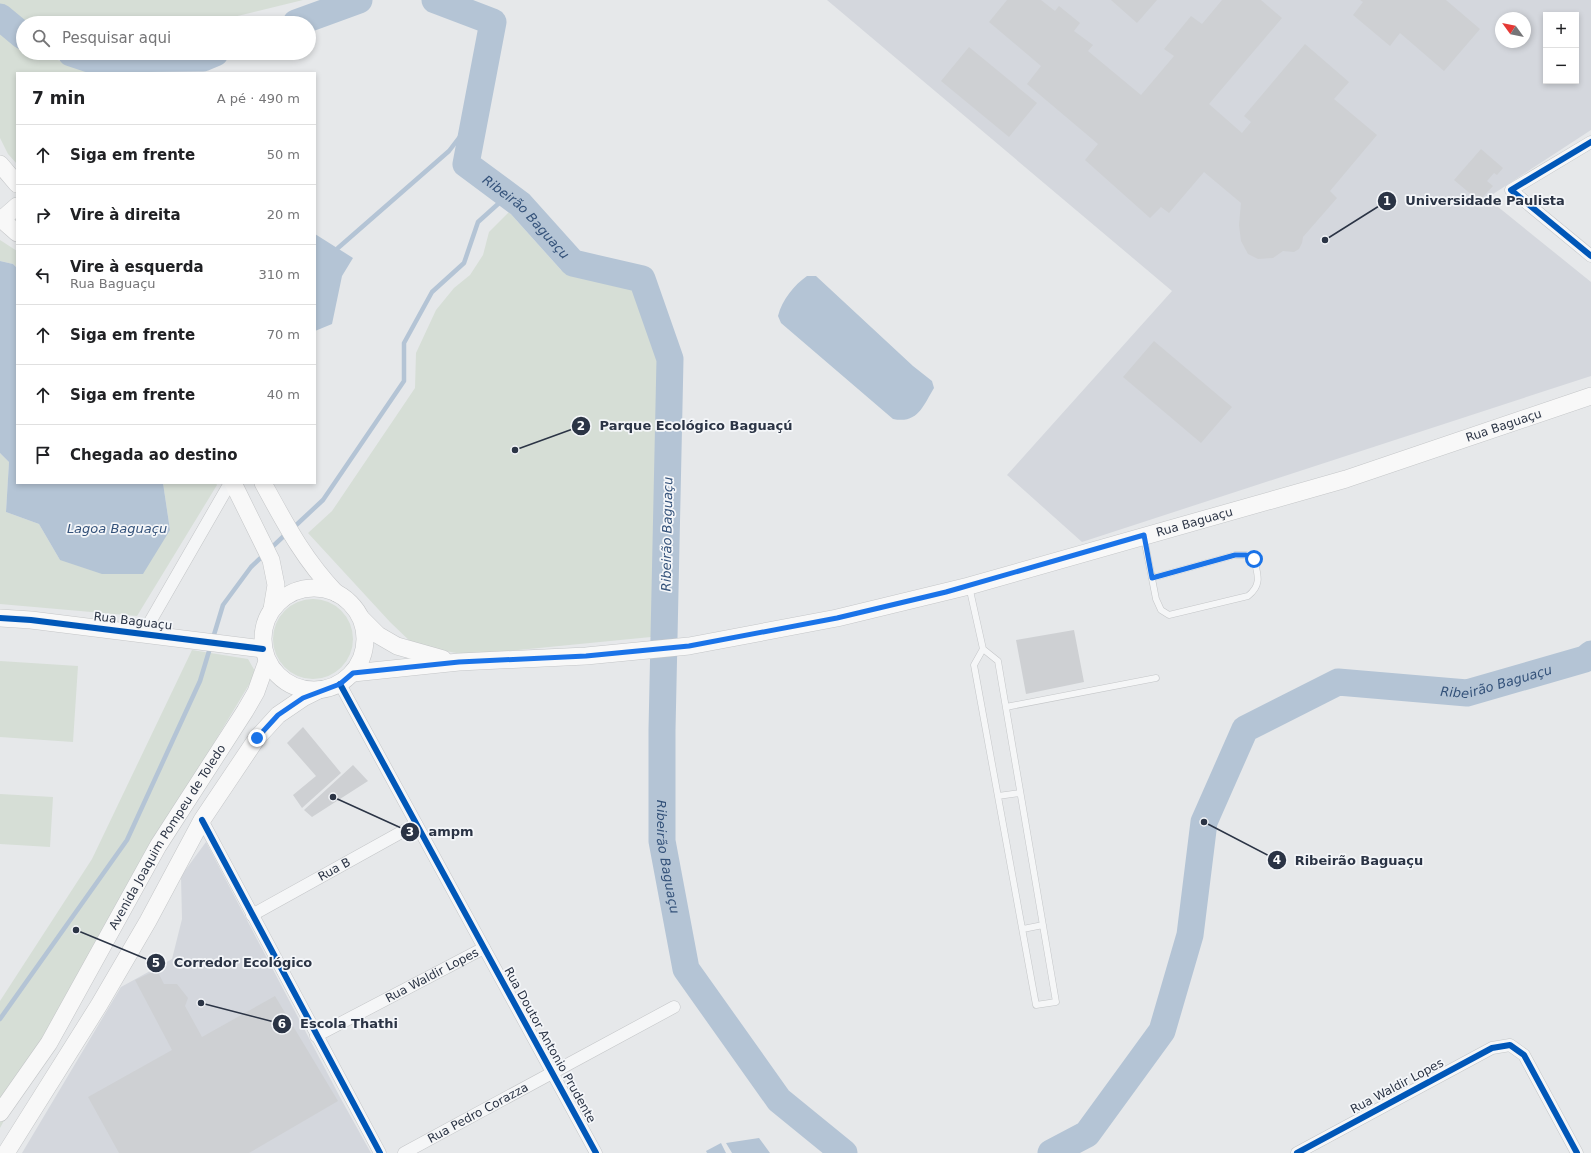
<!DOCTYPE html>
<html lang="pt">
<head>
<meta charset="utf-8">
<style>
  body { margin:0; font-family:"DejaVu Sans",sans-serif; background:#f6f6f6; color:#202124 }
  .controls { position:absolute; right:12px; top:12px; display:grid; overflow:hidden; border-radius:0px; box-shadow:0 2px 6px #0003 }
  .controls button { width:36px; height:36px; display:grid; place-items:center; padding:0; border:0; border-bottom:1px solid #e0e0e0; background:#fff; color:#202124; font:20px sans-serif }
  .compass { position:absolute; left:1495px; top:12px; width:36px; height:36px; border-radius:50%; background:#fff; box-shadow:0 2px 6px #0003; rotate:303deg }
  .stop { position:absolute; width:12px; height:12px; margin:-9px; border:3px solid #1a73e8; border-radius:50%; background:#fff }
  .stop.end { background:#1a73e8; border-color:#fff; box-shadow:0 1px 4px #0008 }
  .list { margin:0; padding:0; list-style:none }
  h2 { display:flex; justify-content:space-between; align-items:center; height:52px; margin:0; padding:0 16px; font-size:17px }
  h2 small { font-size:13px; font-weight:400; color:#757577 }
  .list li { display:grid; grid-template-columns:26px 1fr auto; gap:12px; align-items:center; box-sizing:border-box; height:60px; padding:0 16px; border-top:1px solid #e0e0e0 }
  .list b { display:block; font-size:15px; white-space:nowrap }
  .list p { margin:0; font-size:13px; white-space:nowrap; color:#757577 }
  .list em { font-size:13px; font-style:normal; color:#757577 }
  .icon { flex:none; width:22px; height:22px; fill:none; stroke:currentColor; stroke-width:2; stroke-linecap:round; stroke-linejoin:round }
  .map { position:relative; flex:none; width:1591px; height:1153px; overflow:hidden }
  .search { position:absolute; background:#fff; box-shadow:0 2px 6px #0003; left:16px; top:16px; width:300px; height:44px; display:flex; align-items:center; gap:10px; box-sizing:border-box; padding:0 14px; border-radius:22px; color:#757577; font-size:15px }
  .panel { position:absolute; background:#fff; box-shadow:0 2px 6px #0003; left:16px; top:72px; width:300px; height:412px; border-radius:0px }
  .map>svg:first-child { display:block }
</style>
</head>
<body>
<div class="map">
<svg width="1591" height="1153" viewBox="0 0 1591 1153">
  <rect width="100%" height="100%" fill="#e6e8ea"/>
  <!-- built -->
  <path fill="#d4d7dd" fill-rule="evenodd" d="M 827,0 L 1591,0 L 1591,130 L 1487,198 L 1591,282 L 1591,376 L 1082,542 L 1007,475 L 1172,291 ZM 1546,15 L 1576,15 L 1576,81 L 1546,81 ZM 1501,18 L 1525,18 L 1525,42 L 1501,42 Z
    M 206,842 L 341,1099 L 371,1153 L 22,1153 L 121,987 L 172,959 L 182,919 L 181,876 Z"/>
  <!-- green -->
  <path fill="#d6ded6" d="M 0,0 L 303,0 L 209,23 L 28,23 L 0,13 Z
    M 0,29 L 23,47 L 23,53 L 39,53 L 92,73 L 17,73 L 17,164 L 8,154 L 0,138 Z
    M 509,212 L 561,270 L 635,290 L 659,362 L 651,637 L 467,655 L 414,645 L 390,622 L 308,533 L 332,511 L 415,388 L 416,353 L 436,310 L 454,288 L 470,275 L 483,255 L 489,232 Z
    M 0,240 L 17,251 L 17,268 L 13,264 L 0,261 Z
    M 0,453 L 9,462 L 6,512 L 39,524 L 60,560 L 170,530 L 163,483 L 216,483 L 217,485 L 137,616 L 0,604 Z
    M273 639a40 40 0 1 1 80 0a40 40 0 1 1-80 0Z
    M 192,650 L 248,659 L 256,673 L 153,844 L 0,1128 L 0,1001 L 92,859 Z
    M 0,661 L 78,666 L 73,742 L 0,737 Z
    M 0,794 L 53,797 L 50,847 L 0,844 Z"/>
  <!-- water -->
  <path fill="#b4c4d5" d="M 315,234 L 353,258 L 342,276 L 332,324 L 315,331 Z
    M 0,261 L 13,264 L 17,268 L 17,483 L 163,483 L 170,530 L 143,574 L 102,574 L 60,560 L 39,524 L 6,512 L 9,462 L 0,453 Z
    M 807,276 L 816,276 L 913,366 L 932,381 L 934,388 C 923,406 918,424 893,419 L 781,323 L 778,316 C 782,300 794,285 807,276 Z
    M 759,1138 L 770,1153 L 732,1153 L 726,1143 Z
    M 721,1143 L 726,1153 L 707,1153 L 706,1151 Z"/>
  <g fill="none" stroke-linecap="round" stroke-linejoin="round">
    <!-- stream -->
    <path stroke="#b4c4d5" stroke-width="4.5" d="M 338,248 L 449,151 L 475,117
      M 293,528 L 323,500 L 404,381 L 404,343 L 432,292 L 464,263 L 478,222 L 508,195
      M 0,1019 L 127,840 L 200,681 L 223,605 L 251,567 L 287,533"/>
    <!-- river -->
    <g stroke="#b4c4d5" stroke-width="27">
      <path id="s1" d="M 435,0 L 493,22 L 466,164 L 520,204 L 573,263 L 642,279 L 670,359 L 662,730 L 662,841 L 686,969 L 779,1100 L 844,1153"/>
      <path d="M 0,17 L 23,36"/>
      <path d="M 296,23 L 359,0"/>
      <path d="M 71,53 L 89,59 L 203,58 L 215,53"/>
      <path id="s2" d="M 1051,1153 L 1087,1134 L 1162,1031 L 1190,935 L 1204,822 L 1245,729 L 1338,682 L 1467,693 L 1585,659 L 1591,654"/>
    </g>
  </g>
  <!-- building -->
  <path fill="#ced0d3" d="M 1007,0 L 1041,0 L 1055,11 L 1059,6 L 1080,23 L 1074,31 L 1093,45 L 1088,51 L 1141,95 L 1174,56 L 1164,49 L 1191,16 L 1202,24 L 1222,0 L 1261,0 L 1282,18 L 1209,104 L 1242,133 L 1251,122 L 1244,116 L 1305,44 L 1349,82 L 1334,99 L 1377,135 L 1330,191 L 1337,198 L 1303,237 L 1302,243 L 1299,249 L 1294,252 L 1283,251 L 1273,258 L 1258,259 L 1248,254 L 1241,241 L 1239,225 L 1241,203 L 1204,172 L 1169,213 L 1161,207 L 1150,218 L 1085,160 L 1098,144 L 1027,84 L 1041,66 L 989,22 Z
    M 1111,0 L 1157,0 L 1137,23 Z
    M 1360,0 L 1446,0 L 1480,29 L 1444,71 L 1400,33 L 1390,46 L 1353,15 L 1363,2 Z
    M 969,47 L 1037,103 L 1009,137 L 941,81 Z
    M 1481,149 L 1503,168 L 1497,175 L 1494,173 L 1487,181 L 1493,186 L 1479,201 L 1454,180 Z
    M 1154,341 L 1232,407 L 1201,443 L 1123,377 Z
    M 1074,630 L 1084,682 L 1026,694 L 1016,640 Z
    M 303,727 L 341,773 L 302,808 L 293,795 L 316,776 L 287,743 Z
    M 353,765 L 368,781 L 312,817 L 304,810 Z
    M 157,970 L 164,984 L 177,984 L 188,998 L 185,1006 L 202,1037 L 275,996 L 338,1101 L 249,1153 L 119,1153 L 88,1097 L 172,1050 L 135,980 Z"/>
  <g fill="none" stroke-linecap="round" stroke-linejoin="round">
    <!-- lane casing -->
    <g stroke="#c4c6c8" stroke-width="7">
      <path id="lane" d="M 1144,538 L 1156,599 L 1161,610 L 1169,615 L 1248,596 C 1262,585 1258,575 1254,559 L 1246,555 L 1235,555 L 1152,578
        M 969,586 L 983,649 L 998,661 L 1056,1002 L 1036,1005 L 974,665 L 983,649
        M 1006,707 L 1156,678
        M 998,796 L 1020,793
        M 1023,929 L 1043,925"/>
    </g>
    <!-- street casing -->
    <g stroke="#c4c6c8" stroke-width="13">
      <g id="street">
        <path d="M 1591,142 L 1511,190 L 1591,256"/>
        <path d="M 143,634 L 230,483"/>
        <path d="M 340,684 L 596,1153"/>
        <path d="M 202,820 L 380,1153"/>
        <path id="s3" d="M 252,915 L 416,824"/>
        <path id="s4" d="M 316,1036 L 484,948"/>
        <path id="s5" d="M 404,1153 L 674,1007"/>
        <path d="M 1297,1153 L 1492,1048 L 1510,1045 L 1524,1055 L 1577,1153"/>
      </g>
    </g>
    <!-- secondary casing -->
    <g stroke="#c4c6c8" stroke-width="18">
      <g id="secondary">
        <path d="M 0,164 L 17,184"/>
        <path d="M 0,218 L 17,233"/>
        <path d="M 1,220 L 17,206"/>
        <path d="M 233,483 L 271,560 L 276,585 L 272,609"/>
        <path d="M 263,483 C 286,525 303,558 336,593"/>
        <circle cx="314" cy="639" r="51"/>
        <path d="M 0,618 L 31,620 L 263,649"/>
        <path d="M 361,618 L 378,635 L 397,646 L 443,659"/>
        <path id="s6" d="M 353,673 L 459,662 L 586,656 L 689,646 L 837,618 L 969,586 L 1346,479 L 1591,396"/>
        <path id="s7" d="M 0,1113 L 49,1043 L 158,846 L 245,711 L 256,692 L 267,661"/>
        <path d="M 6,1153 L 99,1005 L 148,921 L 202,820 L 257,738 L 278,715 L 303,698 L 319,690"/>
      </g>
    </g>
    <!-- lane -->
    <use href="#lane" stroke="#f5f6f7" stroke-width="6"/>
    <!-- street -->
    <use href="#street" stroke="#f5f6f7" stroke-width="12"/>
    <!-- secondary -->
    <use href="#secondary" stroke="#f8f8f8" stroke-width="17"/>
    <!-- cycleway casing -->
    <g stroke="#f4f6f9" stroke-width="8">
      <path id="cycleway" d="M 1591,142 L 1511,190 L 1591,256
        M 0,618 L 31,620 L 263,649
        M 340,684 L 596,1153
        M 202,820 L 380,1153
        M 1297,1153 L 1492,1048 L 1510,1045 L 1524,1055 L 1577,1153"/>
    </g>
    <!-- cycleway -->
    <use href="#cycleway" stroke="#0057b8" stroke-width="6"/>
  </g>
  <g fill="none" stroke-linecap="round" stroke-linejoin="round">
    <!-- route -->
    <path stroke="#1a73e8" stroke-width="5" d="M 257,738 L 278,715 L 303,698 L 340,684 L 353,673 L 459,662 L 586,656 L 689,646 L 837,618 L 946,592 L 1144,535 L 1152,578 L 1235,555 L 1246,555 L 1254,559"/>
  </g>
  <g text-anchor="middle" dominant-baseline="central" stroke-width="3.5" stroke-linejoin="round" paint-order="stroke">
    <!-- street labels -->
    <g font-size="12" fill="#2b3445" stroke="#f4f6f9">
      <text stroke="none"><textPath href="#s6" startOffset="1182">Rua Baguaçu</textPath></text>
      <text stroke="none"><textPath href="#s6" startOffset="858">Rua Baguaçu</textPath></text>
      <text transform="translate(133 621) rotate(7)">Rua Baguaçu</text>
      <text stroke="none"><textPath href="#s7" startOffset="323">Avenida Joaquim Pompeu de Toledo</textPath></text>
      <text stroke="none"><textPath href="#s3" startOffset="94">Rua B</textPath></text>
      <text stroke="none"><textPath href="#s4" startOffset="131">Rua Waldir Lopes</textPath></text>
      <text transform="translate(550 1045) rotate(61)">Rua Doutor Antonio Prudente</text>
      <text transform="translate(1397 1086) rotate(-28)">Rua Waldir Lopes</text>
      <text stroke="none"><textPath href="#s5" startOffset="84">Rua Pedro Corazza</textPath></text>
    </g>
    <!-- water labels -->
    <g font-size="13" font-style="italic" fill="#34527a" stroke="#f4f6f9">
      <text stroke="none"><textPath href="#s1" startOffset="287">Ribeirão Baguaçu</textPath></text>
      <text x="117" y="528">Lagoa Baguaçu</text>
      <text transform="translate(667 534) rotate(-89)">Ribeirão Baguaçu</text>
      <text stroke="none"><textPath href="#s2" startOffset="748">Ribeirão Baguaçu</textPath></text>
      <text stroke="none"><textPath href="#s1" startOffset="1007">Ribeirão Baguaçu</textPath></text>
    </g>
  </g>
  <!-- callouts -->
  <path fill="none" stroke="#2b3445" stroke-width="1.5" d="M1325 240L1387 201M515 450L581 426M333 797L410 832M1204 822L1277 860M76 930L156 963M201 1003L282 1024"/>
  <g fill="#2b3445" stroke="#f4f6f9" stroke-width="1.5">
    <circle cx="1325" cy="240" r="4"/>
    <circle cx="515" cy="450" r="4"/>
    <circle cx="333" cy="797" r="4"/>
    <circle cx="1204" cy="822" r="4"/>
    <circle cx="76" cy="930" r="4"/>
    <circle cx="201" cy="1003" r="4"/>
    <circle cx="1387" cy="201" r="10"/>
    <circle cx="581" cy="426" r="10"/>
    <circle cx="410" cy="832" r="10"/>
    <circle cx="1277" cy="860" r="10"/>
    <circle cx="156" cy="963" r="10"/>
    <circle cx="282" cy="1024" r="10"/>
  </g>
  <g font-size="12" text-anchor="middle" font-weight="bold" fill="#fff">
    <text x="1387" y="205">1</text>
    <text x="581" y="430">2</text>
    <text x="410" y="836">3</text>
    <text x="1277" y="864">4</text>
    <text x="156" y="967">5</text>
    <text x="282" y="1028">6</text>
  </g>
  <g font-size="13" text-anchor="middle" font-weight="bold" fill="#2b3445" stroke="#f4f6f9" stroke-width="3.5" stroke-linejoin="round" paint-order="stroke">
    <text x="1485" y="205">Universidade Paulista</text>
    <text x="696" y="430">Parque Ecológico Baguaçú</text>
    <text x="451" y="836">ampm</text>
    <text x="1359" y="865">Ribeirão Baguaçu</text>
    <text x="243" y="967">Corredor Ecológico</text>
    <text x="349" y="1028">Escola Thathi</text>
  </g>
</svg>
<div class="controls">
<button>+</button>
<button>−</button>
</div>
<svg class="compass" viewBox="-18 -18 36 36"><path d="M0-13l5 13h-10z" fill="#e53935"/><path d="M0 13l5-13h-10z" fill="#757577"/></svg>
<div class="stop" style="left:1254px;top:559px"></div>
<div class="stop end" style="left:257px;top:738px"></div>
<div class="search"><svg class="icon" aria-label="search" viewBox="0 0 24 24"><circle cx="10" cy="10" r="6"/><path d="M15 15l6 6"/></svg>Pesquisar aqui</div>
<section class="panel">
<h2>7 min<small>A pé · 490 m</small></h2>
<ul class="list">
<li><svg class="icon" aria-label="ahead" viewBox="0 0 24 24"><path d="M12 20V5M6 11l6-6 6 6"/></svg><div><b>Siga em frente</b></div><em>50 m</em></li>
<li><svg class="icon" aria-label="right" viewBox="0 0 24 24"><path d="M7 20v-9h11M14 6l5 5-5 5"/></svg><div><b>Vire à direita</b></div><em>20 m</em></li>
<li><svg class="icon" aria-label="left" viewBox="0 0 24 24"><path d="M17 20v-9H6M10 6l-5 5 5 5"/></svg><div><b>Vire à esquerda</b><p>Rua Baguaçu</p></div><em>310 m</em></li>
<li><svg class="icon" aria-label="ahead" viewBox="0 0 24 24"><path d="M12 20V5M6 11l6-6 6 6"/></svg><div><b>Siga em frente</b></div><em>70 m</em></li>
<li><svg class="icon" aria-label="ahead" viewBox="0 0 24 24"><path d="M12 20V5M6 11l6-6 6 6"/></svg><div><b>Siga em frente</b></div><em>40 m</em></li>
<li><svg class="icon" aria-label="arrive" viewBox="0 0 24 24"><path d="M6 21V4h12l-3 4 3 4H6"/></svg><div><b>Chegada ao destino</b></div></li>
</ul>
</section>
</div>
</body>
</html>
